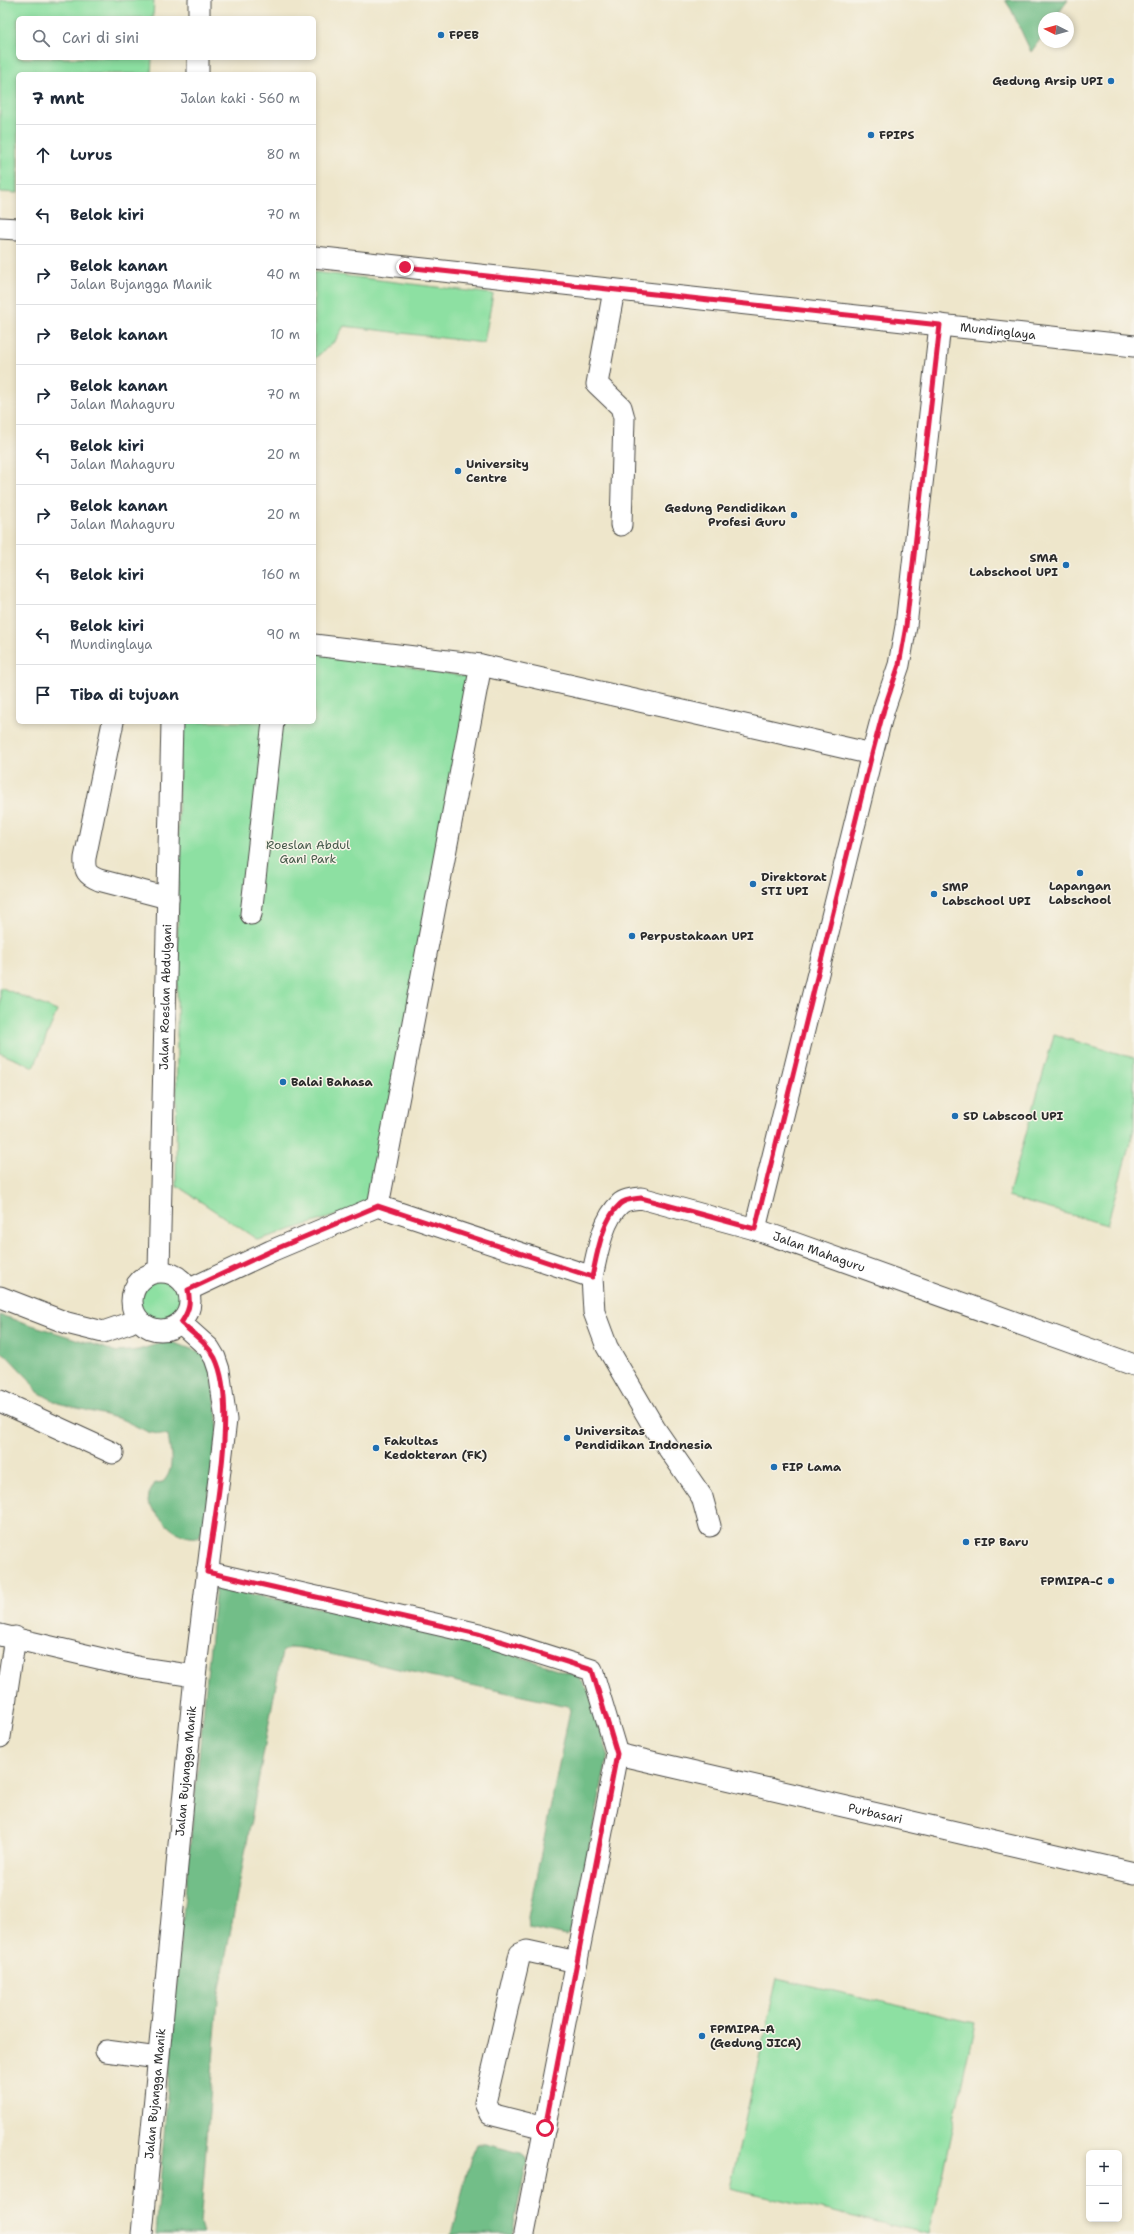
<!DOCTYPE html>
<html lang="id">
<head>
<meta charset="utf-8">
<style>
  body { margin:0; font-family:"Shantell Sans",sans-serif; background:#f2f2f3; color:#1f2937 }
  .controls { position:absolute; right:12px; bottom:12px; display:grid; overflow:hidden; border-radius:6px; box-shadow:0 2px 6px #0003 }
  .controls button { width:36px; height:36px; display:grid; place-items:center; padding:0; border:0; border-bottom:1px solid #e0e1e3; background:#fff; color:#1f2937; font:20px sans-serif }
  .compass { position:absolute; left:1038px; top:12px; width:36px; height:36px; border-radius:50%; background:#fff; box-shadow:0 2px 6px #0003; rotate:276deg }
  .stop { position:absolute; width:12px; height:12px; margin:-9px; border:3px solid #e11d48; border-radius:50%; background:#fff }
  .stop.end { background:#e11d48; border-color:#fff; box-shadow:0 1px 4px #0008 }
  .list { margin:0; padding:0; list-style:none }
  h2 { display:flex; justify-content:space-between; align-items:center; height:52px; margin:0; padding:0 16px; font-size:17px }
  h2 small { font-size:13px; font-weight:400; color:#747a83 }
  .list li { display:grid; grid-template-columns:26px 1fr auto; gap:12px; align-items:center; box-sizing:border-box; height:60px; padding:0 16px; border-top:1px solid #e0e1e3 }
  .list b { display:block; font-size:15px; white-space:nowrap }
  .list p { margin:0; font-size:13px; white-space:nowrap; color:#747a83 }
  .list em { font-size:13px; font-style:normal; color:#747a83 }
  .icon { flex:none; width:22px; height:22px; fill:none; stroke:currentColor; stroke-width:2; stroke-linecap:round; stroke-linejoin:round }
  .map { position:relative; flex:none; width:1134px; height:2234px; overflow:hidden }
  .search { position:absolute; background:#fff; box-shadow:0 2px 6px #0003; left:16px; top:16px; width:300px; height:44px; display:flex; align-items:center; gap:10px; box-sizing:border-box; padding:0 14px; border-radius:6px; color:#747a83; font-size:15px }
  .panel { position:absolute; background:#fff; box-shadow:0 2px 6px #0003; left:16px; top:72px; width:300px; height:652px; border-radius:6px }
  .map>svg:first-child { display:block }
</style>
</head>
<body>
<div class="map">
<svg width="1134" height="2234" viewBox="0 0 1134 2234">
  <rect width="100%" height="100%" fill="#f7f3e8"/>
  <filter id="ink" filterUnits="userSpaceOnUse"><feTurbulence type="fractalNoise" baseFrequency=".025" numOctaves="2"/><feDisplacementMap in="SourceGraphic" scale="8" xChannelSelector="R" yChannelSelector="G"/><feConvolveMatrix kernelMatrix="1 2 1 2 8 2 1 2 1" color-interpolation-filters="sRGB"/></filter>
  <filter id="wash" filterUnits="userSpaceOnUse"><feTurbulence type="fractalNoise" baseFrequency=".012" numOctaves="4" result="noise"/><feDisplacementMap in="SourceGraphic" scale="16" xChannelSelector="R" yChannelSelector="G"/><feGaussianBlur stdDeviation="0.9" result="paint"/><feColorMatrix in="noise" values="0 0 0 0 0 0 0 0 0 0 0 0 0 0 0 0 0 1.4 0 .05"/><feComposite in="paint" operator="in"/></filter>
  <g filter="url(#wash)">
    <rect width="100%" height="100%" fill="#eee6cb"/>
    <!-- green -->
    <path fill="#8de0a2" stroke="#5c8666" d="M 0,0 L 154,0 L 153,18 L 18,18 L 18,58 L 152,58 L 151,74 L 18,74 L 18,193 L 0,192 Z
      M 314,272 L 493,294 L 484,343 L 344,326 L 335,341 L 314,359 Z
      M 314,651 L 474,678 L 373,1204 L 258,1240 L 176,1185 L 179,722 L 314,722 Z
      M 0,987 L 57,1011 L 34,1067 L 0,1053 Z
      M 1054,1035 L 1134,1058 L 1134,1129 L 1107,1225 L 1008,1197 Z
      M137 1301a25 25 0 1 1 50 0a25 25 0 1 1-50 0Z
      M 777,1978 L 975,2023 L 929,2234 L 730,2188 Z"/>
    <!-- forest -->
    <path fill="#72be88" stroke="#4e745a" d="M 1005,0 L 1068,0 L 1055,18 L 1044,18 L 1044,34 L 1031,52 L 1011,9 Z
      M 0,1315 L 117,1352 L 138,1350 L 168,1341 L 200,1352 L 211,1367 L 218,1427 L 205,1524 L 199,1537 C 175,1540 161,1519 148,1503 L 149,1494 L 155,1483 L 163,1482 C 175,1469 171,1454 168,1436 L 148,1432 L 121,1419 L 58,1403 L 38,1392 L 30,1380 L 5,1354 L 0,1352 Z
      M 216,1587 L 389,1622 L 493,1648 L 578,1676 L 590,1693 L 608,1754 L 573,1928 L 567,1936 L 529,1928 L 528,1917 L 570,1710 L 568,1706 L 302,1648 L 290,1647 L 282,1652 L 218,1999 L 200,2224 L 203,2234 L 156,2234 L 177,1975 Z
      M 477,2144 L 485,2144 L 521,2153 L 525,2156 L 527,2161 L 512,2234 L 451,2234 L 471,2158 Z"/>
  </g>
  <g filter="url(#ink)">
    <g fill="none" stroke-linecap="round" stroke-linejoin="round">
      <!-- service casing -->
      <g stroke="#484743" stroke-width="23">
        <g id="service">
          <path d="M 199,18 L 199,0"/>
          <path d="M 198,74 L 198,58"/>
          <path d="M 0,228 L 18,229"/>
          <path id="s1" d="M 314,257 L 1134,346"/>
          <path d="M 614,290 L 597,384 L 621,407 L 624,418 L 621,525"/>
          <path d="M 314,645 L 481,665 L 872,754 L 884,709 L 899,665 L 906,626 L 940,325"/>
          <path d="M 113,722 L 85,858 C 84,871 87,875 99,880 L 168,898"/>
          <path d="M 251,914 L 273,722"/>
          <path d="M 378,1206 L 481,665"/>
          <path d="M 755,1229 L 872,754"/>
          <path id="s2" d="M 159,1271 L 172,722"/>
          <circle cx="161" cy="1301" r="29"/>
          <path d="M 592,1277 L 594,1312 L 607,1347 L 655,1429 L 702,1497 L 710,1526"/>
          <path id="s3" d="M 188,1290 L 271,1251 L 378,1206 L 592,1277 C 597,1255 602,1220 620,1204 C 625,1199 634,1199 641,1198 L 755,1229 L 1134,1365"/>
          <path d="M 0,1297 L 67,1323 L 103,1332 L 129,1323 L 137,1318"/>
          <path d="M 0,1401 L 113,1453"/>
          <path d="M 207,1572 L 479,1634 L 592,1670 L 617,1754 L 524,2234"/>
          <path d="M 0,1635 L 141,1668 L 195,1676"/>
          <path d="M 0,1737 L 15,1637"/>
          <path id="s4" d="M 617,1754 L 1134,1873"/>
          <path d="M 106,2051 L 158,2058"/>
          <path d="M 545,2128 L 490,2114 L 485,2103 L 520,1954 L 527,1951 L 577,1962"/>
          <path id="s5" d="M 142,2234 L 195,1676 L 226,1420 L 219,1370 L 215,1358 L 209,1348 L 181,1323"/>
        </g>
      </g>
      <!-- service -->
      <use href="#service" stroke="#fff" stroke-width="21"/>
    </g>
  </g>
  <g fill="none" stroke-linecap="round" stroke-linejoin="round" filter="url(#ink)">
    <!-- route -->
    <path stroke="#e11d48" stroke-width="5" d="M 405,267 L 940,325 L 906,626 L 899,665 L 884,709 L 872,754 L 755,1229 L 641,1198 C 634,1199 625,1199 620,1204 C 602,1220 597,1255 592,1277 L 378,1206 L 271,1251 L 188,1290 C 191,1303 189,1311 181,1323 C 193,1334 207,1343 215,1358 C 238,1405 214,1518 207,1572 L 478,1634 L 592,1670 L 617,1754 L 545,2128"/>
  </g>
  <!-- markers -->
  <g fill="#1f6fb2" stroke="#f7f3e8" stroke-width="1.5">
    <circle cx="441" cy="35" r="4"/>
    <circle cx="1111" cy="81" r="4"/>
    <circle cx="871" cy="135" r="4"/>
    <circle cx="458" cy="471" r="4"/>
    <circle cx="794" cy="515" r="4"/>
    <circle cx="1066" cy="565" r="4"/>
    <circle cx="1080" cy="873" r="4"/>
    <circle cx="753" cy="884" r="4"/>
    <circle cx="934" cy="894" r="4"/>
    <circle cx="632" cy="936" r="4"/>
    <circle cx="283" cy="1082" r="4"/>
    <circle cx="955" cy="1116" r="4"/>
    <circle cx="567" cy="1438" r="4"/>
    <circle cx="376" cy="1448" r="4"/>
    <circle cx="774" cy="1467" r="4"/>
    <circle cx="966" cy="1542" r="4"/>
    <circle cx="1111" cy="1581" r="4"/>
    <circle cx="702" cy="2036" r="4"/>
  </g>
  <g text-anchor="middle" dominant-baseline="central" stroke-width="3" stroke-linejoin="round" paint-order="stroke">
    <!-- poi labels -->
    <g font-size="12" font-weight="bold" fill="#2b2b2b" stroke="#f7f3e8" text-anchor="start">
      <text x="449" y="35">FPEB</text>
      <text x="1103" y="81" text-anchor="end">Gedung Arsip UPI</text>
      <text x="879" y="135">FPIPS</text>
      <text x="466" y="464">University<tspan x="466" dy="14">Centre</tspan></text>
      <text x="786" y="508" text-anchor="end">Gedung Pendidikan<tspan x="786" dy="14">Profesi Guru</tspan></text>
      <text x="1058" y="558" text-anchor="end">SMA<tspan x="1058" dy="14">Labschool UPI</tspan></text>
      <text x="761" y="877">Direktorat<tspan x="761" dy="14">STI UPI</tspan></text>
      <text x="1080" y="886" text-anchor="middle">Lapangan<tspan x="1080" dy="14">Labschool</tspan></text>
      <text x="942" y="887">SMP<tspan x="942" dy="14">Labschool UPI</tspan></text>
      <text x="640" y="936">Perpustakaan UPI</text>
      <text x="291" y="1082">Balai Bahasa</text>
      <text x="963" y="1116">SD Labscool UPI</text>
      <text x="575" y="1431">Universitas<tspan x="575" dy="14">Pendidikan Indonesia</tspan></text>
      <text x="384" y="1441">Fakultas<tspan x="384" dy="14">Kedokteran (FK)</tspan></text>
      <text x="782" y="1467">FIP Lama</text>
      <text x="974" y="1542">FIP Baru</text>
      <text x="1103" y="1581" text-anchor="end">FPMIPA-C</text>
      <text x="710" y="2029">FPMIPA-A<tspan x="710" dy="14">(Gedung JICA)</tspan></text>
    </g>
    <!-- street labels -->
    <g font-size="12" fill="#2b2b2b" stroke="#f7f3e8">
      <text stroke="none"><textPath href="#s1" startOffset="688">Mundinglaya</textPath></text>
      <text stroke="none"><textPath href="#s2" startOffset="274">Jalan Roeslan Abdulgani</textPath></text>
      <text stroke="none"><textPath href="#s3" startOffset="721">Jalan Mahaguru</textPath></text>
      <text stroke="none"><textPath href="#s5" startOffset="465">Jalan Bujangga Manik</textPath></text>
      <text stroke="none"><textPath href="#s4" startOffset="265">Purbasari</textPath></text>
      <text stroke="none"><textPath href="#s5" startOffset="141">Jalan Bujangga Manik</textPath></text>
    </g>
    <!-- park labels -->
    <g font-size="12" fill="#445849" stroke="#f7f3e8">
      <text x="308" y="845">Roeslan Abdul<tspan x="308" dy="14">Gani Park</tspan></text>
    </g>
  </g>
</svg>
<div class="controls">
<button>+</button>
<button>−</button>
</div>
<svg class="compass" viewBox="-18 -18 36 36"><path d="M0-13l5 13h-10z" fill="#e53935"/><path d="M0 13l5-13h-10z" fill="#747a83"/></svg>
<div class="stop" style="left:545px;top:2128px"></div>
<div class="stop end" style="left:405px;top:267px"></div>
<div class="search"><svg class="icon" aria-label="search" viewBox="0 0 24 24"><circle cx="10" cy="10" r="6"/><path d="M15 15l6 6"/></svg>Cari di sini</div>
<section class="panel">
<h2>7 mnt<small>Jalan kaki · 560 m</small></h2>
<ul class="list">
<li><svg class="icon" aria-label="ahead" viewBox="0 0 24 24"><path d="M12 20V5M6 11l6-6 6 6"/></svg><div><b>Lurus</b></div><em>80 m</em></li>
<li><svg class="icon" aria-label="left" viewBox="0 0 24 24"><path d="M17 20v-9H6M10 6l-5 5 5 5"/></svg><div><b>Belok kiri</b></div><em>70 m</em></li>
<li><svg class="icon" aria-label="right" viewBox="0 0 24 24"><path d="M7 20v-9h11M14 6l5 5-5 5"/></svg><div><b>Belok kanan</b><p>Jalan Bujangga Manik</p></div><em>40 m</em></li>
<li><svg class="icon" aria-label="right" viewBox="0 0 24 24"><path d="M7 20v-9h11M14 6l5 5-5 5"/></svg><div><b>Belok kanan</b></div><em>10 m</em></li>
<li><svg class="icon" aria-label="right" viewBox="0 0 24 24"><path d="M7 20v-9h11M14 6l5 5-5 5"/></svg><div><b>Belok kanan</b><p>Jalan Mahaguru</p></div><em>70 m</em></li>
<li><svg class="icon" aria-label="left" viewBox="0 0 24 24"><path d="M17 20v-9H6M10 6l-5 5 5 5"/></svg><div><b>Belok kiri</b><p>Jalan Mahaguru</p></div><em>20 m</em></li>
<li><svg class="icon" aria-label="right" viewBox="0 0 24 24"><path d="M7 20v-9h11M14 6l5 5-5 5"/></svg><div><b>Belok kanan</b><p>Jalan Mahaguru</p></div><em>20 m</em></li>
<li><svg class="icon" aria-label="left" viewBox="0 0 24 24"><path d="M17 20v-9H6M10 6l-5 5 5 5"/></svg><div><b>Belok kiri</b></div><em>160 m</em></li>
<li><svg class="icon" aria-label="left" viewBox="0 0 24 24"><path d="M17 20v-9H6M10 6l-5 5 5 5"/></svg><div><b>Belok kiri</b><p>Mundinglaya</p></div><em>90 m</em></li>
<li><svg class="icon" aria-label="arrive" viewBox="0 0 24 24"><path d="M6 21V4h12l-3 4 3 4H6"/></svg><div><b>Tiba di tujuan</b></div></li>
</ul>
</section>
</div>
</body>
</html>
